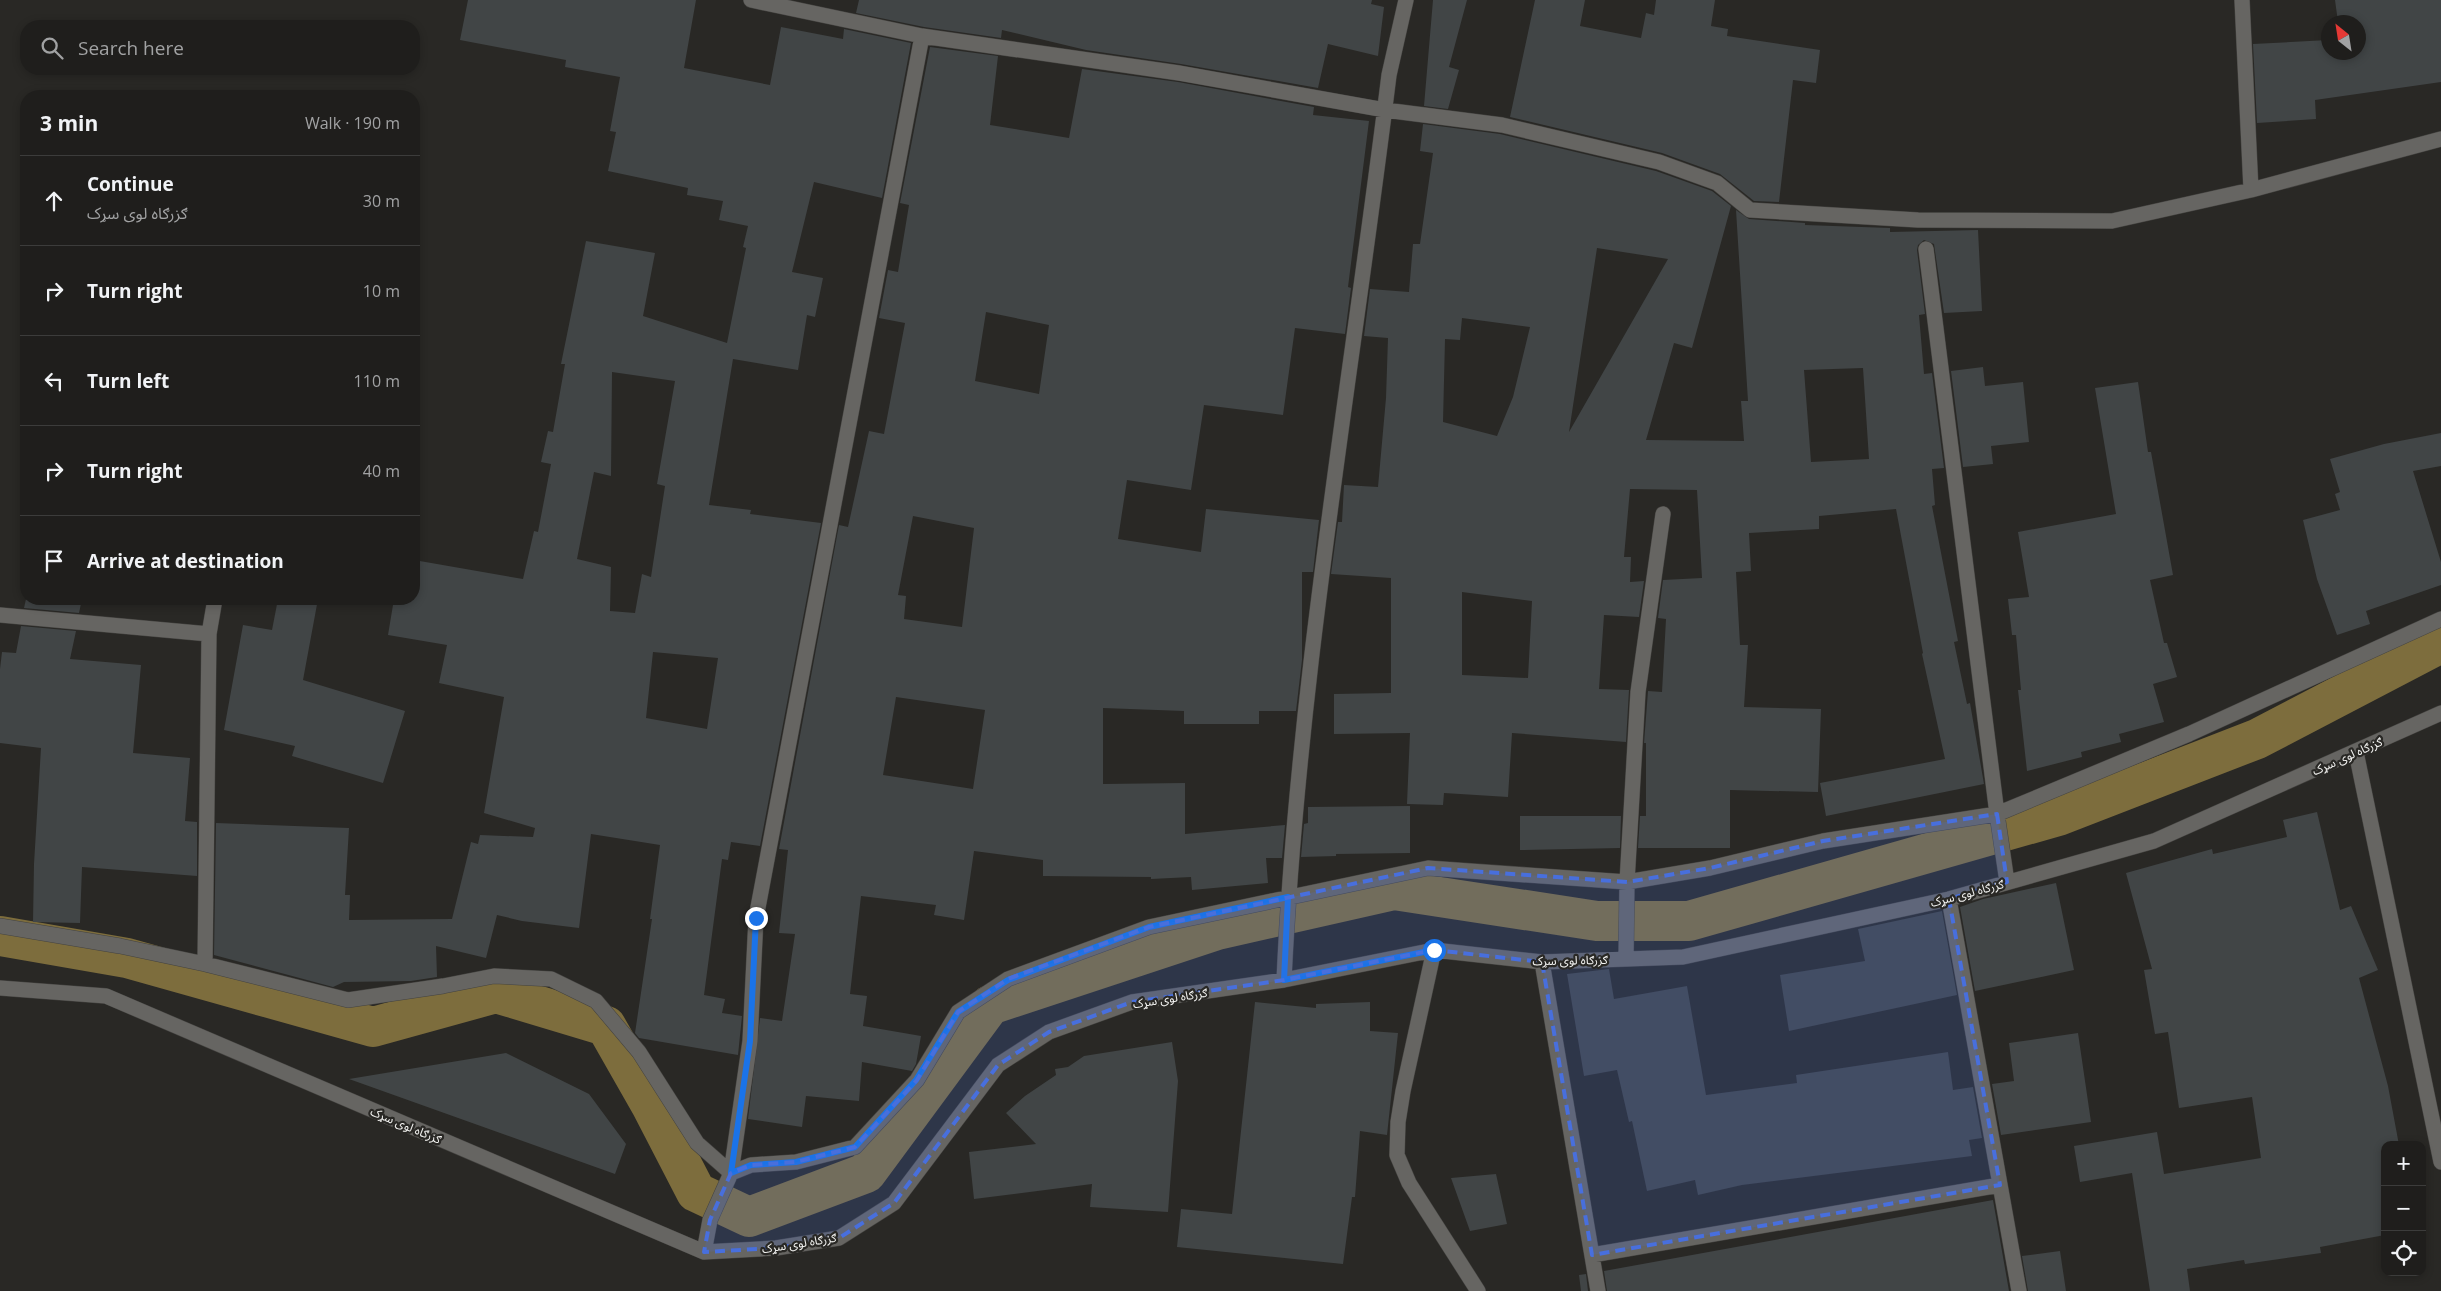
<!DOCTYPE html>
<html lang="en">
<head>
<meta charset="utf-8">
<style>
  body { margin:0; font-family:"Open Sans","Noto Sans Arabic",sans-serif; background:#272725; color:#f1f3f6 }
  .controls { position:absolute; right:15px; bottom:15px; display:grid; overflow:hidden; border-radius:10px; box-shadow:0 2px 8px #0003 }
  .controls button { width:45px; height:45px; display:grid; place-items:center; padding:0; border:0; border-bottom:1px solid #3c3c3b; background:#1f1e1c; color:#f1f3f6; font:25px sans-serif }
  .compass { position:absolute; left:2321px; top:15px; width:45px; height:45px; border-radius:50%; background:#1f1e1c; box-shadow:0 2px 8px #0003; rotate:330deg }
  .stop { position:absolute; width:15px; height:15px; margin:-11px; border:4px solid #1a73e8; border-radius:50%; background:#fff }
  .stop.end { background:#1a73e8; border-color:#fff; box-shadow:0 1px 5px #0008 }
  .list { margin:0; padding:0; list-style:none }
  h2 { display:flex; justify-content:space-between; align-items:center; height:65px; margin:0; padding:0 20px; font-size:21px }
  h2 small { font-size:16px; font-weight:400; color:#a1a2a3 }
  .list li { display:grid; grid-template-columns:32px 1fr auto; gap:15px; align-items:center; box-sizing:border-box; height:90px; padding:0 20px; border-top:1px solid #3c3c3b }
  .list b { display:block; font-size:19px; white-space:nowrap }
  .list p { margin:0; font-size:16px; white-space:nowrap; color:#a1a2a3 }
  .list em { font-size:16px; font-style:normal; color:#a1a2a3 }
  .icon { flex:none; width:28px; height:28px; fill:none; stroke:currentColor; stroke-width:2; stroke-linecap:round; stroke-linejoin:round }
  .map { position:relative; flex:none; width:2441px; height:1291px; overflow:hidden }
  .search { position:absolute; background:#1f1e1c; box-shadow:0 2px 8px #0003; left:20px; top:20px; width:400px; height:55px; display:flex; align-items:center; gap:12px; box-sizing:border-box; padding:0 18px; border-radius:20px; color:#a1a2a3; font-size:19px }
  .panel { position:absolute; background:#1f1e1c; box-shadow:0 2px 8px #0003; left:20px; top:90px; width:400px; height:515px; border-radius:20px }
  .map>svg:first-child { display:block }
</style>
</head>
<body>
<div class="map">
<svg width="2441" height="1291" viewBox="0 0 2441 1291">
  <rect width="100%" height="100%" fill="#292825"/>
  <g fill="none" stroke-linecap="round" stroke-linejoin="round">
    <!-- canal -->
    <path stroke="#7d6d3d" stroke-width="40" d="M 0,936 L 127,958 L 373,1027 L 496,993 L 606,1026 L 651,1105 L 696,1192 L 749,1217 L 866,1173 L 990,1005 L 1217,930 L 1394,890 L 1597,921 L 1689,921 L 2058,816 L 2257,739 L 2441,643"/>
  </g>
  <!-- building -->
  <path fill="#414546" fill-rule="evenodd" d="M 468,0 L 696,0 L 684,68 L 770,85 L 781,27 L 843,39 L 844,29 L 911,43 L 882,198 L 814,182 L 792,272 L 823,278 L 815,317 L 807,315 L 798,370 L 733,359 L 709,505 L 751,510 L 750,514 L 821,523 L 760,846 L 731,842 L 728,860 L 722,859 L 704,995 L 725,999 L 722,1013 L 742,1016 L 738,1055 L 639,1038 L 635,1033 L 652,919 L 650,919 L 660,845 L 591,834 L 579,928 L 522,921 L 497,915 L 486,958 L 436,946 L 437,977 L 411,981 L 344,982 L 333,987 L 214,955 L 216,823 L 349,828 L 345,895 L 350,895 L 349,920 L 452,919 L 471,842 L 478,844 L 480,835 L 533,837 L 535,828 L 484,813 L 504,697 L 439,683 L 447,645 L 388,635 L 394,599 L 414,599 L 414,560 L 523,579 L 534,531 L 538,532 L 551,464 L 541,462 L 548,431 L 553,432 L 565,364 L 561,364 L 586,241 L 655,253 L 643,316 L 727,343 L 746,248 L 743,247 L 748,226 L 719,220 L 723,201 L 687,195 L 688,188 L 608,171 L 616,132 L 610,131 L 620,77 L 565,67 L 566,60 L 460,40 ZM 612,372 L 675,381 L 657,484 L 665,486 L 651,577 L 642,574 L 635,613 L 610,611 L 611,567 L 577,559 L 594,472 L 611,476 ZM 653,652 L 718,658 L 707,729 L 646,718 Z
    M 859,0 L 1372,0 L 1371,4 L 1384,7 L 1378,56 L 1328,44 L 1318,88 L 1181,64 L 1086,50 L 1002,30 L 1001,38 L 924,27 L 856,13 Z
    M 1433,0 L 1467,0 L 1449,67 L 1459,70 L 1448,109 L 1424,106 Z
    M 1535,0 L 1585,0 L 1580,26 L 1641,38 L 1646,13 L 1654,15 L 1656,0 L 1715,0 L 1711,26 L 1728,29 L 1727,36 L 1820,50 L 1816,83 L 1793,80 L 1779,202 L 1754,201 L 1720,174 L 1662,153 L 1510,117 Z
    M 2335,0 L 2441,0 L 2441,82 L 2315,100 L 2316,119 L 2257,123 L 2253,44 L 2328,40 L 2328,52 L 2358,52 L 2358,22 L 2338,22 Z
    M 930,47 L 998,56 L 990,125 L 1069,138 L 1082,69 L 1178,82 L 1314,107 L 1313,115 L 1369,121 L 1348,287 L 1351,288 L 1345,334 L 1295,328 L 1283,415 L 1204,405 L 1191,490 L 1127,480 L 1118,539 L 1201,552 L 1206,509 L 1319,520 L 1313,572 L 1302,572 L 1302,660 L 1296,711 L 1259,711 L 1259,724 L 1184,724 L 1184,711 L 1103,708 L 1103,784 L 1185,783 L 1185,834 L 1285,825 L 1282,858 L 1266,858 L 1268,883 L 1192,890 L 1191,877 L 1151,879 L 1151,877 L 1043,876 L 1043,860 L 974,851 L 964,920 L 934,915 L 936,905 L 861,896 L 850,994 L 867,996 L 863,1026 L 921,1036 L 916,1064 L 912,1071 L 862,1062 L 859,1101 L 806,1096 L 802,1127 L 748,1119 L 760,1018 L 782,1021 L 795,934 L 779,933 L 788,850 L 779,849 L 839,525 L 848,527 L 869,431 L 884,434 L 905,323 L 879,318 L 888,270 L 898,272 L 909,205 L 900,203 ZM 986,312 L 1049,325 L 1039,394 L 975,381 ZM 913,516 L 974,528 L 962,627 L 904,619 L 906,596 L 898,595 ZM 896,697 L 985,710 L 973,789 L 883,775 Z
    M 1423,124 L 1500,134 L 1656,171 L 1712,191 L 1731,206 L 1692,348 L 1674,343 L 1646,440 L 1744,441 L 1741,401 L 1748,401 L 1736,210 L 1749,219 L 1805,223 L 1805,225 L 1890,228 L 1890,232 L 1978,230 L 1982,311 L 1944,313 L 1934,244 L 1924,240 L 1918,245 L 1917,250 L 1925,314 L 1919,315 L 1924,374 L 1932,373 L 1944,468 L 1932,469 L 1935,505 L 1932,506 L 1958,641 L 1954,642 L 1967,704 L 1970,703 L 1984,784 L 1826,816 L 1820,783 L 1945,759 L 1922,654 L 1923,653 L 1896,509 L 1819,516 L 1819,529 L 1749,533 L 1751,571 L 1736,572 L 1740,645 L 1748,645 L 1744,707 L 1821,709 L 1818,792 L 1730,790 L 1730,848 L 1638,848 L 1640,816 L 1646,816 L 1646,743 L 1644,743 L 1648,691 L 1662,692 L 1666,619 L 1658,618 L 1663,580 L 1702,578 L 1697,490 L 1630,489 L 1624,557 L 1631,557 L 1630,582 L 1644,581 L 1639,617 L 1604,615 L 1599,689 L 1629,690 L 1626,742 L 1512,733 L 1508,797 L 1444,793 L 1443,805 L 1407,804 L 1410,733 L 1334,734 L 1334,694 L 1391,693 L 1391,578 L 1331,574 L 1338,522 L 1342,522 L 1344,485 L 1378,487 L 1386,398 L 1388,338 L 1364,336 L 1370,289 L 1409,292 L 1413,244 L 1420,244 L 1433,153 L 1420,151 ZM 1597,248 L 1668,259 L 1569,432 ZM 1462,318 L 1530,327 L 1513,397 L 1497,436 L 1443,422 L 1445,339 L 1460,340 ZM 1863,368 L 1869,459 L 1811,462 L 1804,370 ZM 1462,592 L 1532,601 L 1528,678 L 1462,675 Z
    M 1983,367 L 1985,386 L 2023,382 L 2029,442 L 1991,446 L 1993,464 L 1963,467 L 1951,371 Z
    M 2138,382 L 2148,452 L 2151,452 L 2173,575 L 2150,580 L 2164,643 L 2167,643 L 2177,677 L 2153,684 L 2164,722 L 2119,734 L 2121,742 L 2081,752 L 2082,757 L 2027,771 L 2018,690 L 2021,690 L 2016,635 L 2012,635 L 2008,599 L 2029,597 L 2018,532 L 2116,514 L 2095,388 Z
    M 2441,433 L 2441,466 L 2413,471 L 2441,562 L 2441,585 L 2366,611 L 2370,624 L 2337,635 L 2317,579 L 2303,520 L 2340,510 L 2335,494 L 2340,492 L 2330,459 L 2384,444 Z
    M 26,599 L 82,599 L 79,613 L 24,608 Z
    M 278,599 L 318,599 L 303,680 L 405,711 L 383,783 L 292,756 L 295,746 L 224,730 L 243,625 L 272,630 Z
    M 21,626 L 76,631 L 70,659 L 141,665 L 133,753 L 190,758 L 185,821 L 197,822 L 197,876 L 82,867 L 80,923 L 33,922 L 34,864 L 41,748 L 0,743 L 0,669 L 2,652 L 16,653 Z
    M 1410,806 L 1410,853 L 1336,854 L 1336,856 L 1301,857 L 1304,824 L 1308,823 L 1308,807 Z
    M 2317,812 L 2340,910 L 2351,906 L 2378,970 L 2359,978 L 2388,1086 L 2399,1145 L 2385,1145 L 2385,1235 L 2320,1247 L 2321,1253 L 2245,1264 L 2244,1260 L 2187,1269 L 2190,1291 L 2150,1291 L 2132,1173 L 2080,1182 L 2074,1146 L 2157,1132 L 2164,1174 L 2261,1158 L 2252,1097 L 2179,1108 L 2168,1032 L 2155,1034 L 2144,970 L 2152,969 L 2126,873 L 2212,849 L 2213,854 L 2287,837 L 2283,820 Z
    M 1520,816 L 1621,816 L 1620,848 L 1520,850 Z
    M 2056,883 L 2074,970 L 1975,991 L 1960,907 L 1983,899 Z
    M 1942,911 L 1957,995 L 1789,1031 L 1780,975 L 1865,961 L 1858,929 Z
    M 1609,969 L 1614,999 L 1687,986 L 1706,1095 L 1797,1083 L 1796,1075 L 1948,1052 L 1953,1090 L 1973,1087 L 1982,1138 L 1969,1140 L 1972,1156 L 1742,1185 L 1698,1195 L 1695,1180 L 1647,1191 L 1632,1121 L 1629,1122 L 1617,1070 L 1584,1076 L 1567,974 Z
    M 1255,1002 L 1316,1008 L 1316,1004 L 1370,1002 L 1370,1031 L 1398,1033 L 1387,1135 L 1360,1131 L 1355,1197 L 1352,1197 L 1343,1264 L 1177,1247 L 1181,1209 L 1232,1214 Z
    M 2078,1033 L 2091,1122 L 2001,1135 L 1992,1084 L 2014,1081 L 2009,1043 Z
    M 1172,1042 L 1178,1081 L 1168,1212 L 1090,1207 L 1092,1184 L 974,1199 L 969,1152 L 1036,1144 L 1006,1113 L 1025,1096 L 1056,1075 L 1055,1069 L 1068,1067 L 1084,1056 Z
    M 506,1053 L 589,1094 L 626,1144 L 615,1174 L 349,1079 Z
    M 1496,1174 L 1507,1224 L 1470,1231 L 1451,1178 Z
    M 1993,1200 L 2009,1291 L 1607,1291 L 1604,1271 Z
    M 2060,1251 L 2066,1291 L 2028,1291 L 2022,1256 Z
    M 1586,1274 L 1588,1291 L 1581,1291 L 1579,1275 Z"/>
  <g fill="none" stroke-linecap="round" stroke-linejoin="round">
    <!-- minor casing -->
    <g stroke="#444340" stroke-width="16">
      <path id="minor" d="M 751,0 L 922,36 L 1179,73 L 1385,110 L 1502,125 L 1659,162 L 1717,183 L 1750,210 L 1918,220 L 2112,221 L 2251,190 L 2441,139
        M 2242,0 L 2251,190
        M 1926,249 L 1997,814 L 2007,882
        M 0,615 L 209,634
        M 2356,752 L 2441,1162
        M 1949,899 L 2019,1291
        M 0,926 L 120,946 L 205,964 L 348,1000 L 443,986 L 494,976 L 551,979 L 596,1001 L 639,1052 L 697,1143 L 731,1173 L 751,1165 L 796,1162 L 855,1147 L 917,1080 L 958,1012 L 1008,979 L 1149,927 L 1428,868 L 1627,882 L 1710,868 L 1823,841 L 1997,814 L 2189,734 L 2441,619
        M 1434,950 L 1403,1091 L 1398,1122 L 1397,1155 L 1409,1183 L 1478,1291
        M 1626,959 L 1627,882 L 1638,692 L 1663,514
        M 1542,962 L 1598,1291
        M 205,964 L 209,634 L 215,599
        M 1284,980 C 1298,677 1352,377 1389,75 L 1406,0
        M 0,988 L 106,996 L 704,1252 L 776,1248 L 839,1238 L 894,1203 L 998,1065 L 1049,1032 L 1132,1002 L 1284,980 L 1434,950 L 1542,962 L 1683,957 L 1949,899 L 2154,841 L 2441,713
        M 704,1252 L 710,1220 L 731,1173 L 750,1041 L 756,918 L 922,36
        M 1592,1255 L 2000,1185"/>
    </g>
    <!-- minor -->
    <use href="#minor" stroke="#666562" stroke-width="15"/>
  </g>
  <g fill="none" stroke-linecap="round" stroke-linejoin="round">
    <!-- route -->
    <path stroke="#1a73e8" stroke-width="6" d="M 756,918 L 750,1041 L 731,1173 L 751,1165 L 796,1162 L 855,1147 L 916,1080 L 958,1012 L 1008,980 L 1149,927 L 1288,897 L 1284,980 L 1434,950"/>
  </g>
  <!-- marked area -->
  <path fill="#486fdd" fill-opacity="0.2" stroke="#486fdd" stroke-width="4" stroke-dasharray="10 6" stroke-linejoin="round" d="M 1997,814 L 2007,882 L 1949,899 L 2000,1185 L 1592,1255 L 1542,962 L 1434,950 L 1284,980 L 1132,1002 L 1049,1032 L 998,1065 L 894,1203 L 839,1238 L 776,1248 L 704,1252 L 710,1220 L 731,1173 L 751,1165 L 796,1162 L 855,1147 L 917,1080 L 958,1012 L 1008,979 L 1149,927 L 1428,868 L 1627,882 L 1710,868 L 1823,841 Z"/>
  <g text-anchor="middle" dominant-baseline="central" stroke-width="4.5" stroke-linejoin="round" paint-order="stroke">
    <!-- street labels -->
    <g font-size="12" fill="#f5f5f3" stroke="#292825">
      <text transform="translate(2347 756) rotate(-24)">ګزرګاه لوی سړک</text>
      <text transform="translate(1967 893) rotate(-15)">ګزرګاه لوی سړک</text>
      <text transform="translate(1570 960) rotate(-1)">ګزرګاه لوی سړک</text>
      <text transform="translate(1170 998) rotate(-9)">ګزرګاه لوی سړک</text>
      <text transform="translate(406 1125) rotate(23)">ګزرګاه لوی سړک</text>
      <text transform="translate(799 1243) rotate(-9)">ګزرګاه لوی سړک</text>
    </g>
  </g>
</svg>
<div class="controls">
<button>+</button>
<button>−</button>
<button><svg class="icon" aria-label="locate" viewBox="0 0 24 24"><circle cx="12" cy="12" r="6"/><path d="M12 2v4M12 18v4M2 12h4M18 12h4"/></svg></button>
</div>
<svg class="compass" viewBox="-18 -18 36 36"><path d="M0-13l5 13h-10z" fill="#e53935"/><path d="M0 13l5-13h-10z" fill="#a1a2a3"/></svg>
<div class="stop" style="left:1434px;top:950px"></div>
<div class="stop end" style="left:756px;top:918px"></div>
<div class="search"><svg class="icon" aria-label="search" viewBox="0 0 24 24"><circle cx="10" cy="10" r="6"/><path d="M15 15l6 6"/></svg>Search here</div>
<section class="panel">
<h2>3 min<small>Walk · 190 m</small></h2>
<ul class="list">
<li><svg class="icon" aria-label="ahead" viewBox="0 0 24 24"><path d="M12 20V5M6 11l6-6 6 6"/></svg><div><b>Continue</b><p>ګزرګاه لوی سړک</p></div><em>30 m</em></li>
<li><svg class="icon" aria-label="right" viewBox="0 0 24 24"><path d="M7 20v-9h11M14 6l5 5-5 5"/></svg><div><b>Turn right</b></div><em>10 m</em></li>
<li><svg class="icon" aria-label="left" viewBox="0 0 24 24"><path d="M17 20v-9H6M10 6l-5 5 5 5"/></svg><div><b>Turn left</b></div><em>110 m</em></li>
<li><svg class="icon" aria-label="right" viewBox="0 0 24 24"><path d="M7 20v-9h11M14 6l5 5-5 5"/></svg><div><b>Turn right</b></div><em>40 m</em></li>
<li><svg class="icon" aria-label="arrive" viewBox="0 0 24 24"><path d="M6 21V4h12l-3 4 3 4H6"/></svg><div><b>Arrive at destination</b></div></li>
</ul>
</section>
</div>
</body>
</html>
